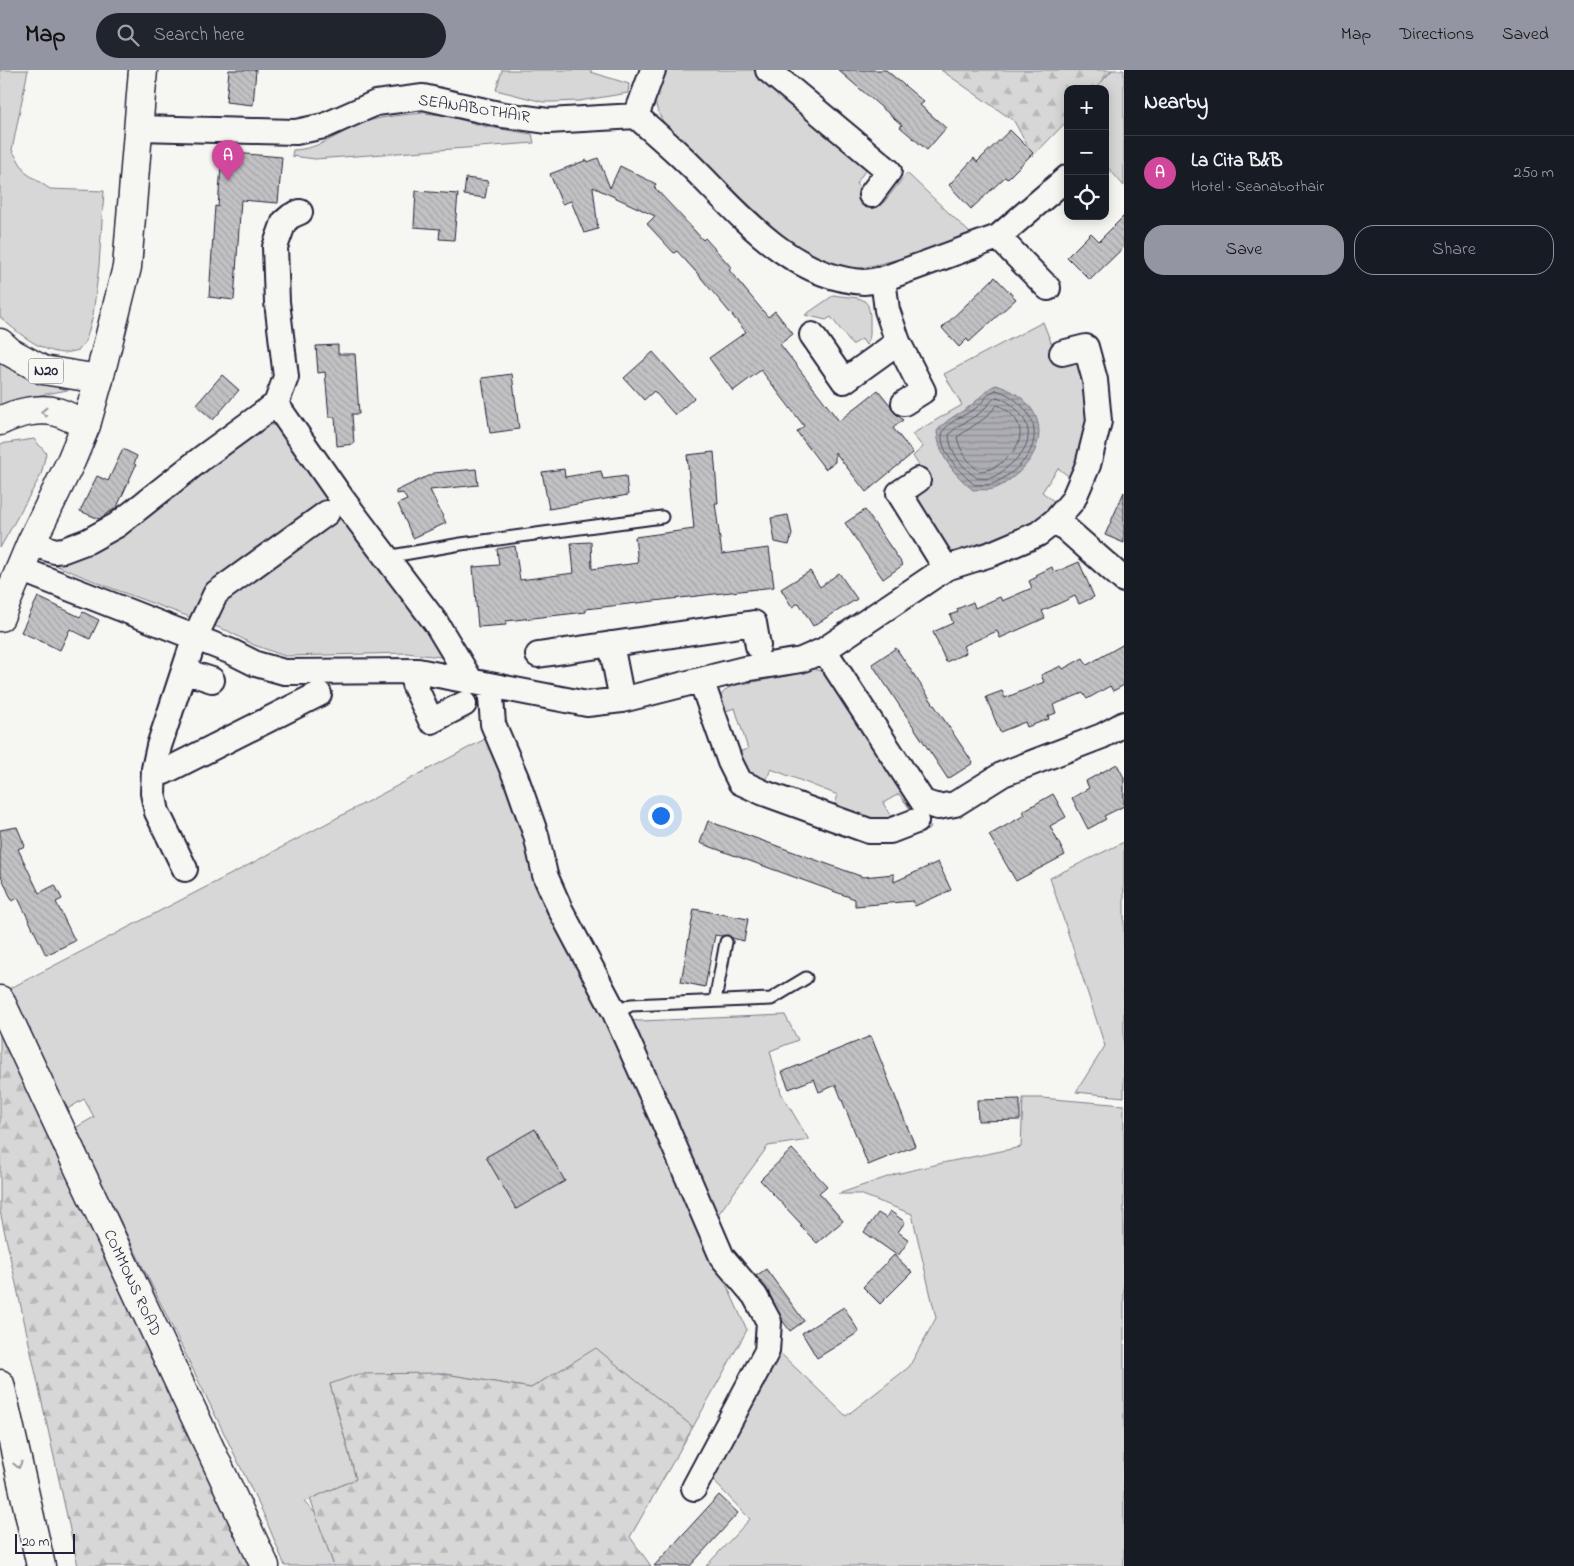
<!DOCTYPE html>
<html lang="en">
<head>
<meta charset="utf-8">
<style>
  body { margin:0; font-family:"Indie Flower",sans-serif; background:#20242c; color:#f1f3f6 }
  .controls { position:absolute; right:15px; top:15px; display:grid; overflow:hidden; border-radius:10px; box-shadow:0 2px 12px #0003 }
  .controls button { width:45px; height:45px; display:grid; place-items:center; padding:0; border:0; border-bottom:1px solid #363941; background:#171b24; color:#f1f3f6; font:25px sans-serif }
  .scale { position:absolute; left:15px; bottom:12px; width:60px; box-sizing:border-box; padding-left:5px; border:2px solid #22223b; border-top:0; font-size:14px; line-height:18px; white-space:nowrap; color:#22223b; -webkit-text-stroke:4px #f6f6f2; paint-order:stroke }
  .you { position:absolute; left:660px; top:745px; width:18px; height:18px; margin:-12px; border:4px solid #fff; border-radius:50%; background:#1a73e8; box-shadow:0 0 0 8px #1a73e833 }
  .badge { display:grid; place-items:center; width:32px; height:32px; border-radius:50%; background:#9495a2; color:#fff; font-size:16px; font-weight:700 }
  .pin { position:absolute; translate:-50% -41px; filter:drop-shadow(0 1px 2px #0008) }
  .pin::after { content:''; position:absolute; top:26px; width:18px; height:15px; background:inherit; clip-path:polygon(0 0,100% 0,50% 100%) }
  .list { margin:0; padding:0; list-style:none }
  h2 { display:flex; justify-content:space-between; align-items:center; height:65px; margin:0; padding:0 20px; font-size:21px }
  h2 small { font-size:16px; font-weight:400; color:#9ea1a6 }
  .list li { display:grid; grid-template-columns:32px 1fr auto; gap:15px; align-items:center; box-sizing:border-box; height:75px; padding:0 20px; border-top:1px solid #363941 }
  .list b { display:block; font-size:19px; white-space:nowrap }
  .list p { margin:0; font-size:16px; white-space:nowrap; color:#9ea1a6 }
  .list em { font-size:16px; font-style:normal; color:#9ea1a6 }
  .actions { display:flex; gap:10px; padding:15px 20px }
  .actions a { flex:1; padding:11px 0; border:1px solid #9495a2; border-radius:20px; text-align:center; font-size:18px; color:#9495a2 }
  .actions .main { background:#9495a2; color:#111 }
  .icon { flex:none; width:28px; height:28px; fill:none; stroke:currentColor; stroke-width:2; stroke-linecap:round; stroke-linejoin:round }
  .map { position:relative; flex:none; width:1124px; height:1496px; overflow:hidden }
  header { display:flex; align-items:center; gap:30px; box-sizing:border-box; height:70px; padding:0 25px; background:#9495a2; color:#111 }
  header strong { font-size:24px }
  nav { display:flex; gap:28px; margin-inline-start:auto; font-size:18px }
  .search { width:350px; height:45px; background:#20242c; display:flex; align-items:center; gap:12px; box-sizing:border-box; padding:0 18px; border-radius:28px; color:#9ea1a6; font-size:19px }
  main { display:flex }
  aside { flex:1; background:#171b24 }
  .map>svg:first-child { display:block }
</style>
</head>
<body>
<header>
<strong>Map</strong>
<div class="search"><svg class="icon" aria-label="search" viewBox="0 0 24 24"><circle cx="10" cy="10" r="6"/><path d="M15 15l6 6"/></svg>Search here</div>
<nav><a>Map</a><a>Directions</a><a>Saved</a></nav>
</header>
<main>
<div class="map">
<svg width="1124" height="1496" viewBox="0 0 1124 1496">
  <defs>
    <pattern id="forest-firs" width="22" height="20" patternUnits="userSpaceOnUse" patternTransform="scale(1.25)"><rect width="22" height="20" fill="#d7d7d7"/><path d="M5 1l3.5 6h-7zM16 11l3.5 6h-7z" fill="#b8b8b9"/></pattern>
    <pattern id="water-rules" width="6" height="5" patternUnits="userSpaceOnUse" patternTransform="scale(1.25)"><rect width="6" height="5" fill="#adadb3"/><path d="M0 2.5h6" fill="none" stroke="#8c8c93"/></pattern>
    <pattern id="building-back-hatch" width="6" height="6" patternUnits="userSpaceOnUse" patternTransform="scale(1.25)"><rect width="6" height="6" fill="#c2c2c4"/><path d="M-1 5l2 2M0 0l6 6M5-1l2 2" fill="none" stroke="#a6a6a9"/></pattern>
  </defs>
  <rect width="100%" height="100%" fill="#f6f6f2"/>
  <filter id="ink" filterUnits="userSpaceOnUse"><feTurbulence type="fractalNoise" baseFrequency=".02" numOctaves="2"/><feDisplacementMap in="SourceGraphic" scale="10" xChannelSelector="R" yChannelSelector="G"/><feConvolveMatrix kernelMatrix="1 2 1 2 8 2 1 2 1" color-interpolation-filters="sRGB"/></filter>
  <g filter="url(#ink)">
    <!-- green -->
    <path fill="#d7d7d7" stroke="#7c7c89" d="M 0,0 L 28,0 L 12,80 L 26,103 L 50,119 L 104,121 L 99,196 L 93,245 L 86,271 L 79,280 C 74,281 68,283 63,283 C 39,281 17,262 0,247 Z
      M 502,0 L 591,0 L 591,2 L 629,14 L 628,23 L 579,31 L 553,32 L 543,32 L 496,20 Z
      M 662,0 L 755,0 L 868,96 L 856,114 L 881,136 L 907,103 L 971,164 L 912,186 L 858,199 L 834,194 L 806,182 L 787,170 L 670,61 C 651,36 653,28 662,0 Z
      M 1112,0 L 1124,0 L 1124,116 L 1105,94 L 1105,19 L 1095,19 Z
      M 423,43 L 443,45 L 488,57 L 532,64 L 534,73 L 315,89 L 292,86 L 293,80 C 321,79 340,62 365,52 C 383,46 404,45 423,43 Z
      M 834,225 C 860,230 871,222 870,255 C 870,263 871,268 866,275 L 862,269 L 852,275 L 831,247 L 826,250 L 805,245 Z
      M 1043,252 L 1060,295 L 1073,289 L 1082,288 L 1088,345 L 1085,369 L 1072,409 L 1058,398 L 1042,422 L 1055,432 L 1033,453 L 1005,470 L 953,484 L 915,427 L 931,415 L 913,386 L 923,377 L 912,364 L 962,335 L 944,304 Z
      M 0,289 L 73,319 L 30,327 L 0,336 Z
      M 268,354 L 284,358 L 449,588 L 407,583 L 285,586 L 254,575 L 228,561 L 111,518 L 50,493 L 66,488 Z
      M 34,369 L 46,383 L 41,405 L 0,478 L 0,374 Z
      M 812,599 L 822,601 L 824,604 L 931,758 L 926,761 L 899,724 L 883,733 L 893,750 L 878,752 L 833,739 L 838,725 L 771,699 L 765,713 L 750,704 L 735,683 L 748,679 L 735,638 L 722,642 L 719,629 C 723,622 727,617 736,615 L 804,603 Z
      M 485,669 L 517,736 L 575,880 L 747,1260 L 693,1357 L 596,1279 L 531,1318 L 439,1303 L 330,1314 L 356,1409 L 304,1432 L 316,1444 L 334,1496 L 285,1496 L 264,1445 L 75,1058 L 94,1047 L 84,1029 L 66,1040 L 3,922 L 241,799 Z
      M 1124,772 L 1124,1027 L 1076,1022 L 1105,976 L 1050,808 Z
      M 785,945 L 798,970 L 770,981 L 781,1023 L 809,1070 L 768,1076 L 714,1150 L 628,950 L 640,951 Z
      M 1023,1028 L 1041,1028 L 1124,1035 L 1124,1496 L 706,1496 L 750,1449 L 707,1404 L 778,1281 L 846,1346 L 909,1297 L 936,1248 L 912,1144 L 860,1124 L 838,1124 L 896,1104 L 947,1092 L 1021,1077 Z"/>
    <!-- forest -->
    <path fill="url(#forest-firs)" stroke="#7c7c89" d="M 941,0 L 1112,0 L 1095,19 L 1068,19 L 1068,50 L 1033,86 L 1014,51 Z
      M 0,936 L 265,1496 L 78,1496 L 0,1141 Z
      M 596,1278 L 693,1357 L 630,1467 L 651,1496 L 334,1496 L 310,1429 L 356,1409 L 330,1314 L 358,1304 L 439,1303 L 531,1318 Z"/>
    <!-- water -->
    <path fill="url(#water-rules)" stroke="#757583" d="M 996,315 C 1040,328 1055,369 1018,403 C 1012,408 1004,415 996,418 C 990,421 980,419 973,420 C 954,404 939,387 937,361 C 950,345 962,344 975,332 C 983,325 986,319 996,315 Z"/>
    <g fill="none" stroke-linecap="round" stroke-linejoin="round">
      <!-- shore -->
      <path stroke="#5a5a6b" stroke-width="1" d="M 996,320 C 1007,323 1014,328 1022,336 C 1045,361 1033,388 1008,405 C 1004,407 999,412 994,413 C 989,416 981,414 975,415 C 963,406 934,376 944,360 C 951,350 966,345 976,338 C 984,332 987,323 996,320 Z
        M 997,327 C 1005,329 1011,334 1017,340 C 1035,359 1030,377 1012,393 C 1006,398 999,405 993,407 C 988,409 982,408 977,408 C 963,398 950,383 949,365 C 957,354 972,350 982,341 C 988,336 991,329 997,327 Z
        M 998,335 C 1023,347 1028,369 1007,388 C 999,395 991,401 979,401 C 968,392 960,381 957,367 L 985,348 Z"/>
    </g>
    <!-- building -->
    <path fill="url(#building-back-hatch)" stroke="#22223b" d="M 229,0 L 256,0 L 253,35 L 226,32 Z
      M 838,0 L 886,0 L 924,32 L 920,35 L 946,58 L 927,80 L 900,57 L 902,55 Z
      M 1010,60 L 1033,83 L 1007,109 L 1005,107 L 971,139 L 949,115 L 974,88 L 977,92 Z
      M 222,82 L 282,87 L 278,133 L 241,130 L 234,230 L 209,227 L 215,136 L 218,137 Z
      M 598,88 L 610,118 L 620,96 L 656,114 L 654,117 L 683,148 L 703,170 L 705,168 L 732,198 L 729,200 L 768,247 L 775,241 L 793,264 L 780,274 L 839,351 L 878,320 L 891,336 L 893,341 L 903,350 L 893,358 L 913,383 L 866,422 L 835,382 L 835,392 L 825,399 L 797,362 L 804,356 L 761,300 L 733,321 L 709,288 L 746,262 L 697,203 L 677,181 L 674,183 L 647,154 L 655,146 L 593,117 L 598,159 L 584,163 L 571,131 L 562,134 L 550,104 L 587,90 L 588,92 Z
      M 466,108 L 488,111 L 485,128 L 464,125 Z
      M 416,121 L 458,124 L 454,170 L 439,169 L 440,159 L 414,157 Z
      M 1124,146 L 1124,177 L 1090,210 L 1067,187 L 1091,163 L 1099,171 Z
      M 995,207 L 1016,229 L 969,272 L 967,269 L 959,277 L 942,258 Z
      M 338,275 L 338,284 L 355,284 L 359,344 L 352,344 L 354,374 L 337,376 L 335,347 L 329,347 L 325,302 L 318,303 L 316,276 Z
      M 653,282 L 694,328 L 675,345 L 654,321 L 644,330 L 624,308 Z
      M 512,304 L 519,359 L 490,363 L 482,308 Z
      M 222,305 L 239,320 L 213,350 L 196,335 Z
      M 123,379 L 137,386 L 134,394 L 136,395 L 117,437 L 99,449 L 80,441 L 97,406 L 108,411 Z
      M 714,382 L 718,433 L 715,433 L 722,484 L 769,478 L 774,517 L 586,539 L 586,542 L 506,551 L 506,555 L 478,557 L 473,497 L 499,495 L 497,479 L 515,476 L 520,510 L 574,503 L 571,473 L 591,472 L 592,499 L 638,493 L 635,467 L 694,459 L 687,385 Z
      M 476,399 L 478,415 L 430,420 L 446,453 L 413,468 L 398,434 L 407,430 L 403,423 L 396,424 L 396,421 L 434,403 Z
      M 564,399 L 565,407 L 601,401 L 603,409 L 626,406 L 628,425 L 549,439 L 542,402 Z
      M 1124,422 L 1124,473 L 1105,465 Z
      M 865,440 L 903,495 L 883,509 L 845,453 Z
      M 788,445 L 792,464 L 789,475 L 775,472 L 771,448 Z
      M 1079,492 L 1094,527 L 1079,534 L 1075,526 L 1060,533 L 1042,541 L 1045,548 L 1000,568 L 997,561 L 963,576 L 966,583 L 946,592 L 933,562 L 953,553 L 950,545 L 958,542 L 957,539 L 973,532 L 975,538 L 1000,527 L 1002,531 L 1032,518 L 1029,511 L 1037,507 L 1036,505 L 1052,497 L 1054,503 Z
      M 810,501 L 820,517 L 839,503 L 857,529 L 813,556 L 799,533 L 792,537 L 781,519 Z
      M 38,527 L 80,547 L 83,542 L 99,550 L 90,569 L 70,559 L 60,580 L 21,562 Z
      M 1124,574 L 1124,615 L 1113,621 L 1110,616 L 1087,629 L 1083,623 L 1053,635 L 1056,643 L 1048,646 L 1049,649 L 1027,657 L 1025,652 L 1000,662 L 986,627 L 1002,621 L 1005,628 L 1044,612 L 1041,605 L 1061,596 L 1063,599 L 1083,588 L 1087,595 Z
      M 896,578 L 973,693 L 948,709 L 872,594 Z
      M 1117,694 L 1124,708 L 1124,736 L 1104,746 L 1106,749 L 1088,759 L 1072,728 L 1089,718 L 1086,711 Z
      M 1053,724 L 1066,747 L 1050,756 L 1065,785 L 1016,811 L 989,765 L 1025,745 L 1023,741 Z
      M 708,751 L 863,807 L 894,804 L 894,812 L 938,792 L 951,820 L 915,836 L 913,831 L 855,836 L 855,829 L 700,773 Z
      M 17,757 L 25,776 L 18,779 L 39,823 L 55,815 L 62,829 L 56,832 L 75,871 L 46,885 L 18,828 L 12,831 L 0,803 L 0,760 Z
      M 694,839 L 748,849 L 744,871 L 732,868 L 728,865 L 721,866 L 715,865 L 705,917 L 681,912 Z
      M 871,966 L 915,1076 L 868,1095 L 836,1015 L 819,1022 L 814,1009 L 789,1019 L 782,1002 Z
      M 1020,1029 L 1020,1050 L 978,1051 L 977,1030 Z
      M 535,1059 L 565,1111 L 516,1139 L 486,1087 Z
      M 792,1079 L 827,1116 L 819,1123 L 843,1151 L 817,1173 L 800,1156 L 802,1155 L 760,1110 Z
      M 890,1141 L 905,1152 L 898,1162 L 909,1170 L 898,1186 L 864,1162 L 878,1143 L 886,1148 Z
      M 894,1185 L 912,1202 L 880,1234 L 863,1217 Z
      M 766,1199 L 804,1251 L 790,1261 L 782,1250 L 767,1219 L 756,1206 Z
      M 844,1237 L 859,1262 L 817,1288 L 802,1263 Z
      M 719,1425 L 738,1443 L 690,1496 L 654,1496 Z"/>
    <g fill="none" stroke-linecap="round" stroke-linejoin="round">
      <!-- lane casing -->
      <g stroke="#22223b" stroke-width="15">
        <path id="lane" d="M 386,487 L 461,474 L 662,447
          M 715,931 L 726,872
          M 615,943 L 631,935 L 771,929 L 806,908"/>
      </g>
      <!-- street casing -->
      <g stroke="#22223b" stroke-width="28">
        <path id="street" d="M 768,0 L 889,101 L 871,125
          M 636,46 C 654,62 673,78 690,95 C 739,143 790,208 864,212 C 870,212 877,210 883,209 L 998,167 L 1068,107
          M 636,46 L 653,0
          M 139,58 L 296,62 L 324,56 L 376,33 L 423,27 L 503,45 L 548,51 L 636,46
          M 998,167 L 1048,218
          M 883,209 L 887,240 L 898,272 L 923,321 L 904,333
          M 812,265 L 844,311 L 898,272
          M 276,334 L 343,430 L 436,553 L 471,611
          M 918,410 L 899,423 L 946,498
          M 1056,450 L 1124,510
          M 31,473 L 55,481 L 64,480 L 88,471 L 117,455 L 202,388 L 276,334 L 286,307 L 277,232 L 275,177 L 284,152 L 291,146 L 300,142
          M 20,499 L 232,582 L 256,594 L 284,602 L 418,601 L 587,634 L 622,630 L 744,599 L 801,590 L 824,580 L 946,498 L 991,484 L 1038,464 L 1056,450 L 1073,430 L 1088,395 L 1099,351 L 1095,310 L 1086,277 L 1062,283
          M 611,574 L 622,630
          M 824,580 L 923,732 L 938,737 L 955,734 L 1003,704 L 1102,666 L 1124,654
          M 538,585 L 754,553 L 758,576
          M 184,601 L 212,610
          M 414,601 L 414,614 L 431,651 L 464,634
          M 701,610 L 730,692 L 740,712 L 764,723 L 869,761 L 890,761 L 916,751
          M 490,615 L 493,654 L 516,708 L 536,765 L 545,805 L 560,839 L 615,943 L 663,1050 L 722,1187 L 755,1226 L 769,1252 L 767,1281 L 694,1418
          M 154,699 L 164,702 L 319,624
          M 185,799 L 157,742 L 153,723 L 154,699 L 159,676 L 195,567 L 216,523 L 327,443"/>
      </g>
      <!-- secondary casing -->
      <g stroke="#22223b" stroke-width="31">
        <path id="secondary" d="M 0,547 L 31,473 L 71,391 L 86,355 L 99,309 L 127,197 L 143,0
          M 0,930 L 265,1496"/>
      </g>
      <!-- highway casing -->
      <g stroke="#22223b" stroke-width="31">
        <path id="highway" d="M 0,273 L 10,282 L 43,300 L 99,309
          M 0,351 C 16,343 40,337 57,342 C 67,345 77,351 86,355
          M 0,1314 L 41,1496"/>
      </g>
      <!-- lane -->
      <use href="#lane" stroke="#f6f6f2" stroke-width="11"/>
      <!-- street -->
      <use href="#street" stroke="#f6f6f2" stroke-width="24"/>
      <!-- secondary -->
      <use href="#secondary" stroke="#f6f6f2" stroke-width="28"/>
      <!-- highway -->
      <use href="#highway" stroke="#f6f6f2" stroke-width="28"/>
    </g>
    <!-- one-way arrows -->
    <defs><path id="oneway-chevron" d="M-2-3.5L2.5 0L-2 3.5" fill="none" stroke-width="1.6" stroke-linecap="round" stroke-linejoin="round" transform="scale(1.25)"/></defs>
    <g stroke="#9797a0">
      <use href="#oneway-chevron" transform="translate(44 342) rotate(-180)"/>
      <use href="#oneway-chevron" transform="translate(18 1395) rotate(77)"/>
    </g>
  </g>
  <g text-anchor="middle" dominant-baseline="central" stroke-width="5" stroke-linejoin="round" paint-order="stroke">
    <!-- shield labels -->
    <rect fill="#f6f6f2" stroke="#626272" stroke-width="1" x="28.5" y="288.5" width="35" height="25" rx="4"/>
    <g font-size="15" font-weight="bold" fill="#22223b">
      <text x="46" y="301">N20</text>
    </g>
    <!-- street labels -->
    <g font-size="16" fill="#22223b" stroke="#f6f6f2">
      <text transform="translate(474 39) rotate(9)">SEANABOTHAIR</text>
      <text transform="translate(132 1213) rotate(65)">COMMONS ROAD</text>
    </g>
  </g>
</svg>
<div class="controls">
<button>+</button>
<button>−</button>
<button><svg class="icon" aria-label="locate" viewBox="0 0 24 24"><circle cx="12" cy="12" r="6"/><path d="M12 2v4M12 18v4M2 12h4M18 12h4"/></svg></button>
</div>
<div class="scale">20 m</div>
<div class="you"></div>
<div class="pin badge" style="left:228px;top:111px;background:#d1479c">A</div>
</div>
<aside>
<h2>Nearby<small></small></h2>
<ul class="list">
<li><span class="badge" style="background:#d1479c">A</span><div><b>La Cita B&amp;B</b><p>Hotel · Seanabothair</p></div><em>250 m</em></li>
</ul>
<div class="actions"><a class="main">Save</a><a>Share</a></div>
</aside>
</main>
</body>
</html>
